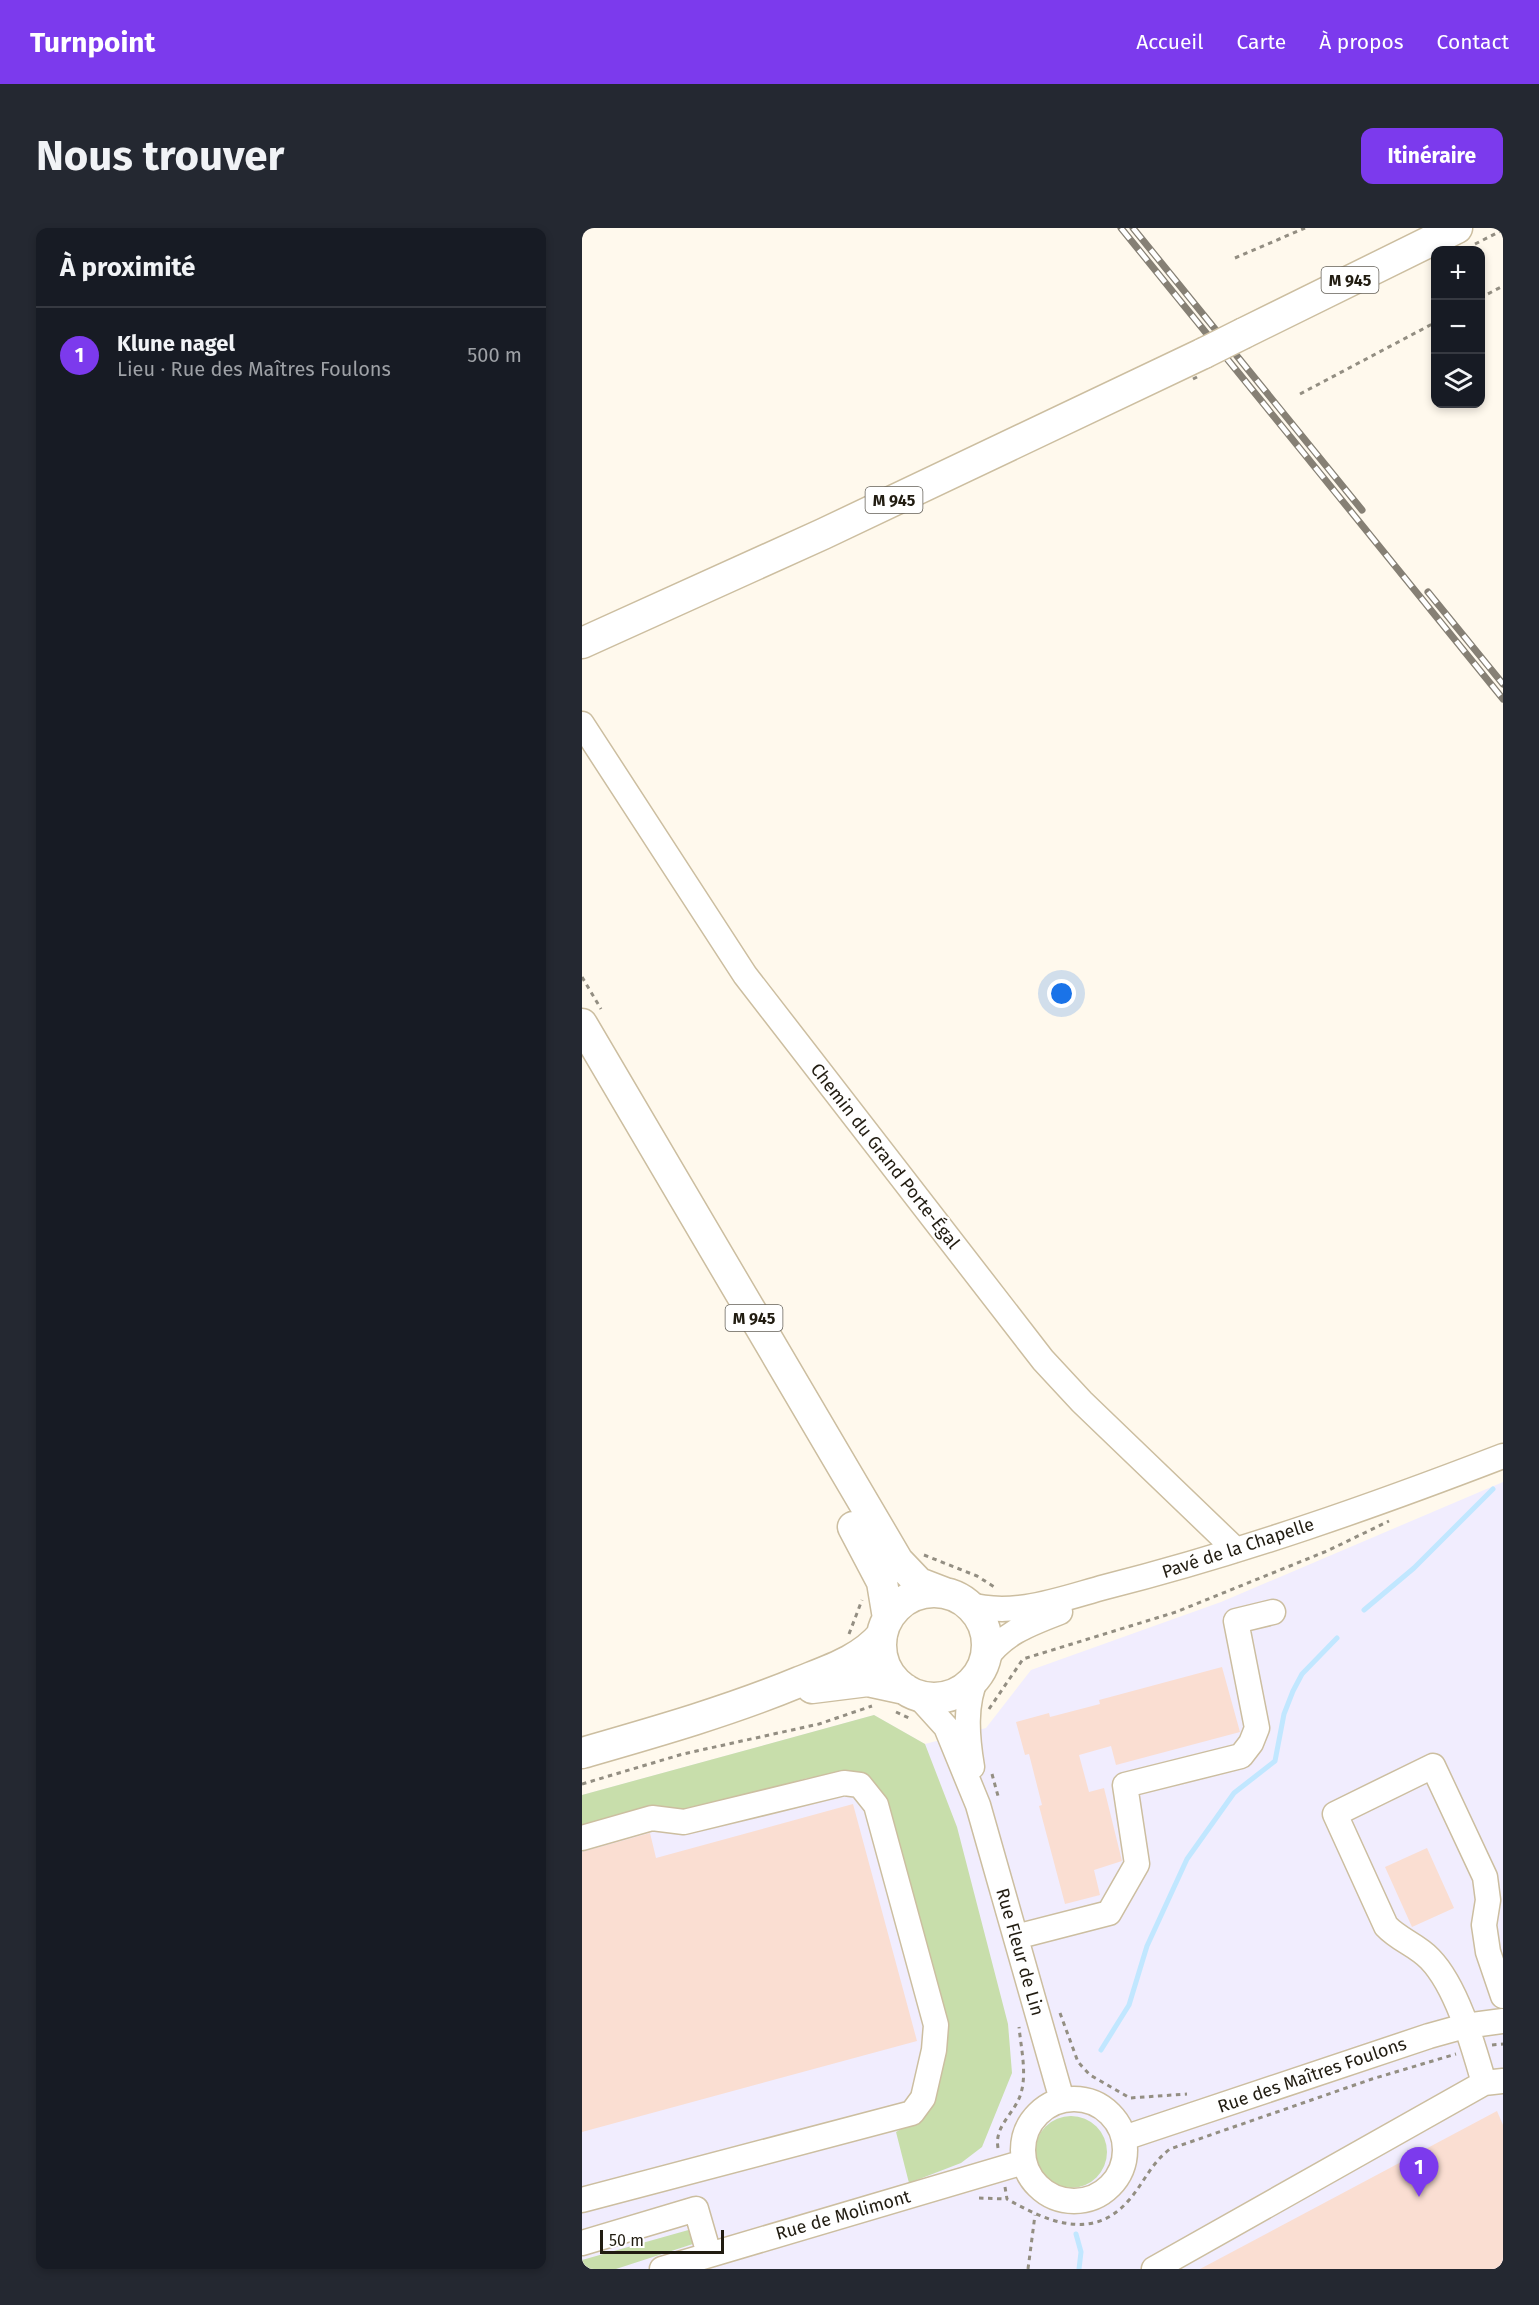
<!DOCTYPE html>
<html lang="fr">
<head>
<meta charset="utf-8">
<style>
  body { margin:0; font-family:"Fira Sans",sans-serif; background:#242831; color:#f1f3f6 }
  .controls { position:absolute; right:18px; top:18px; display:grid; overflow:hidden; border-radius:12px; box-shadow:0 3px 9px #0003 }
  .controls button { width:54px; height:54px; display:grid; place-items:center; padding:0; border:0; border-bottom:2px solid #363941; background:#171b24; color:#f1f3f6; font:30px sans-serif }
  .scale { position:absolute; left:18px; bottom:15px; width:124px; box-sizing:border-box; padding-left:6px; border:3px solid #211c11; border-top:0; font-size:16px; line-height:21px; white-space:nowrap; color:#211c11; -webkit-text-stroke:4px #fff; paint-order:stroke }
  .you { position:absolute; left:480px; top:766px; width:21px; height:21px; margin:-15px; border:4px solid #fff; border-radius:50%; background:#1a73e8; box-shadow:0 0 0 9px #1a73e833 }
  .badge { display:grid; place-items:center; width:39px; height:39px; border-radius:50%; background:#7c3aed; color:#fff; font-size:20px; font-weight:700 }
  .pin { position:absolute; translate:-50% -50px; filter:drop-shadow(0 2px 3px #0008) }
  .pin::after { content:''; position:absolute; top:32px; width:21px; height:18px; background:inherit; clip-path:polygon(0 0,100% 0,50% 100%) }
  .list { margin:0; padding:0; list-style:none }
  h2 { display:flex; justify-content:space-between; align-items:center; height:78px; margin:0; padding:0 24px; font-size:26px }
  h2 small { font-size:20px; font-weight:400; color:#9ea1a6 }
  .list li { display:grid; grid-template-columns:39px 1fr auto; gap:18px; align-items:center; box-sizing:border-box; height:96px; padding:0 24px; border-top:2px solid #363941 }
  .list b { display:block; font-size:22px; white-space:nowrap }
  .list p { margin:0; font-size:20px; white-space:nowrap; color:#9ea1a6 }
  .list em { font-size:20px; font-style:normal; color:#9ea1a6 }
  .icon { flex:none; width:33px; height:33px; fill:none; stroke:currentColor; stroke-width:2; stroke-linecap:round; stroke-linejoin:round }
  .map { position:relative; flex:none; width:921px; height:2041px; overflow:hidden; border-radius:12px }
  header { display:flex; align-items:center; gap:36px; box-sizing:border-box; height:84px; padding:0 30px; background:#7c3aed; color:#fff }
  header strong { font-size:28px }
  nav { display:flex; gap:33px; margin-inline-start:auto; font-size:21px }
  .intro { display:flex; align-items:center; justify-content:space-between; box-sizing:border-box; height:144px; padding:0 36px }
  h1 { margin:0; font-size:42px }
  .button { padding:15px 27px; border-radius:12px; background:#7c3aed; color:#fff; font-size:21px; font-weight:700 }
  main { display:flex; gap:36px; padding:0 36px }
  aside { flex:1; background:#171b24; border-radius:12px; box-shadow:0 3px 9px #0003 }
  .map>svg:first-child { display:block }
</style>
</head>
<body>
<header>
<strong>Turnpoint</strong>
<nav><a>Accueil</a><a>Carte</a><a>À propos</a><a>Contact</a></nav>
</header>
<div class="intro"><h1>Nous trouver</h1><a class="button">Itinéraire</a></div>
<main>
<aside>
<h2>À proximité<small></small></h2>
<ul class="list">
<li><span class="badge">1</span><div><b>Klune nagel</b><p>Lieu · Rue des Maîtres Foulons</p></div><em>500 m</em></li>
</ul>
</aside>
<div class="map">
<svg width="921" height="2041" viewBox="0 0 921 2041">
  <rect width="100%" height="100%" fill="#fff9ed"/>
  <!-- industrial -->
  <path fill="#f1edfe" d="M 921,1254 L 921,2041 L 0,2041 L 0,1567 L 292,1487 L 343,1516 L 404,1500 L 449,1442 L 639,1374 Z"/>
  <!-- green -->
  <path fill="#c8deab" d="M 292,1487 L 343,1516 L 375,1599 L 426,1796 L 430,1845 L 400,1919 L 379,1935 L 327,1955 L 314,1904 L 338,1890 L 351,1861 L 312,1600 L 264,1547 L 226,1550 L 100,1585 L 0,1603 L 0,1567 Z
    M453 1924a36 36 0 1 1 72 0a36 36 0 1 1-72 0Z
    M 110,2001 L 114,2015 L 34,2041 L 0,2041 L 0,2032 Z"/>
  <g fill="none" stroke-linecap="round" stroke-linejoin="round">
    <!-- stream -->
    <path stroke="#c1e7ff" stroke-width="5" d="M 782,1382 L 832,1340 L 911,1261
      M 519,1822 L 547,1777 L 565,1718 L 605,1631 L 652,1565 L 693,1533 L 702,1486 L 711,1463 L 720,1446 L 755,1410
      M 494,2006 L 499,2024 L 497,2041"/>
  </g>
  <!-- building -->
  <path fill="#faded2" d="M 640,1439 L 658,1504 L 534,1537 L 529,1518 L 497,1527 L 507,1564 L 522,1560 L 540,1633 L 512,1642 L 518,1667 L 483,1676 L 457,1578 L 460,1577 L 447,1526 L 443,1527 L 434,1494 L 467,1485 L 468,1489 L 518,1476 L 517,1472 Z
    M 271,1576 L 335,1813 L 0,1904 L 0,1624 L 68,1605 L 74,1630 Z
    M 845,1620 L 872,1680 L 830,1699 L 803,1639 Z
    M 915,1883 L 921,1897 L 921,2041 L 618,2041 Z"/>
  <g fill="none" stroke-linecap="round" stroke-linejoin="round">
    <!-- minor casing -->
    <g stroke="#ccbea0" stroke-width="27">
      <path id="minor" d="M 0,496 L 163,747 L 461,1132 L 500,1174 L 654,1322
        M 385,1376 C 431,1390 479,1371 523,1359 C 658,1325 791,1278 921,1228
        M 402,1433 C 421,1405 447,1396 478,1384
        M 335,1467 L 364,1499 L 396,1577 L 480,1872
        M 390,1539 C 385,1509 382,1476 395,1448
        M 0,1610 L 70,1590 L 102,1594 L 262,1555 L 278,1557 L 294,1577 L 354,1797 L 352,1822 L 341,1870 L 330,1885 L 0,1972
        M 434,1709 L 527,1685 L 555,1636 L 543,1557 L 659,1528 L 669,1515 L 675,1500 L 654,1393 L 691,1384
        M 902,1855 C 891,1817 875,1759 848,1731 C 835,1717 817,1712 804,1698 L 753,1586 L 851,1538 L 903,1649 L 906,1672 L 902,1697 L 906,1724 L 921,1768
        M441 1922a51 51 0 1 1 102 0a51 51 0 1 1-102 0Z
        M 542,1910 L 847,1808 L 883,1798 L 921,1793
        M 0,2015 L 114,1981 L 127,2026
        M 80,2041 L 442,1934
        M 572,2041 L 902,1855 L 921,1853"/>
    </g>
    <!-- major casing -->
    <g stroke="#ccbea0" stroke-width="33">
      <path id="major" d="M 662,105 L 875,0
        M 0,415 L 241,306 L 622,125
        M 0,796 L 316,1333 L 337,1355 L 363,1365
        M 271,1299 L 300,1354 L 306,1390
        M299 1417a53 53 0 1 1 106 0a53 53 0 1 1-106 0Z
        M 230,1460 L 286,1453 L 323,1461
        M 0,1525 C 73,1504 147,1483 217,1454 C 247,1442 279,1432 300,1407"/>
    </g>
    <!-- path -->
    <path stroke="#938e82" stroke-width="3" stroke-dasharray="4.5 4.5" stroke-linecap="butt" d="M 893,16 L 921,2
      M 653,30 L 723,0
      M 898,70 L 921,58
      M 718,166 L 854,94
      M 0,749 L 19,781
      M 342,1327 L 395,1348 L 414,1360
      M 267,1406 L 280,1372
      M 407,1481 L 441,1431 L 594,1384 L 745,1323 L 807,1293
      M 314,1484 L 327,1490
      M 410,1546 L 416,1568
      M 0,1556 L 101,1526 L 237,1496 L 290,1478
      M 478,1785 L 496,1834 L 508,1847 L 548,1870 L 605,1866
      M 910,1817 L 921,1816
      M 416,1920 C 412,1897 433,1886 439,1865 C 445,1845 439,1820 437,1799
      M 423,1959 L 425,1971 C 466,1994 511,2014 547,1972 C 562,1955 569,1935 588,1921 L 790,1851 L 874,1826
      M 397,1970 L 425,1971
      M 446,2041 L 453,1987"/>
    <!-- minor -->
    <use href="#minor" stroke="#fff" stroke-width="24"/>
    <!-- major -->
    <use href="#major" stroke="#fff" stroke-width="30"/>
    <!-- rail casing -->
    <g stroke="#868075" stroke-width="7">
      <path id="rail" d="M 539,0 L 921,471
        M 551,0 L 780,282
        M 846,364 L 921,456"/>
    </g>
    <!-- rail -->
    <use href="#rail" stroke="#fff" stroke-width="4.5" stroke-dasharray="14" stroke-linecap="butt"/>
    <!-- major-bridge casing -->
    <g stroke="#ccbea0" stroke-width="33" stroke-linecap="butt">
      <path id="major-bridge" d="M 622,125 L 662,105"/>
    </g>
    <!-- path-bridge -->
    <path stroke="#938e82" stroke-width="3" stroke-dasharray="4.5 4.5" stroke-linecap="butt" d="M 611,151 L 619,147"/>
    <!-- major-bridge -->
    <use href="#major-bridge" stroke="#fff" stroke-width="30"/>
  </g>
  <g text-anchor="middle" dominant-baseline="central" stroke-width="4.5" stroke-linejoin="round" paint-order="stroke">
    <!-- shield labels -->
    <g fill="#fff" stroke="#646058" stroke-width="1.5">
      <rect x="739.5" y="39" width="57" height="26" rx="4.5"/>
      <rect x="283.5" y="259" width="57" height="26" rx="4.5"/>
      <rect x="143.5" y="1077" width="57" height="26" rx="4.5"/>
    </g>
    <g font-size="16" font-weight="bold" fill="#211c11">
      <text x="768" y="52">M 945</text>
      <text x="312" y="272">M 945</text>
      <text x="172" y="1090">M 945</text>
    </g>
    <!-- street labels -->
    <g font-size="18" fill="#211c11" stroke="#fff">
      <text transform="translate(303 928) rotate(52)">Chemin du Grand Porte-Égal</text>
      <text transform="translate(656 1320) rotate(-18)">Pavé de la Chapelle</text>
      <text transform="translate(438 1724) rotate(74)">Rue Fleur de Lin</text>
      <text transform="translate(730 1847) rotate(-19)">Rue des Maîtres Foulons</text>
      <text transform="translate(261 1987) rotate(-16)">Rue de Molimont</text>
    </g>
  </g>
</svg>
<div class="controls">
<button>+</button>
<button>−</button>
<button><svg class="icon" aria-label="layers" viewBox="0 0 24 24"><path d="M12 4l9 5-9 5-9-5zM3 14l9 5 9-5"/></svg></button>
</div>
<div class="scale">50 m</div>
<div class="you"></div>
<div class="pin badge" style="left:837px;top:1969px">1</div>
</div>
</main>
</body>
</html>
